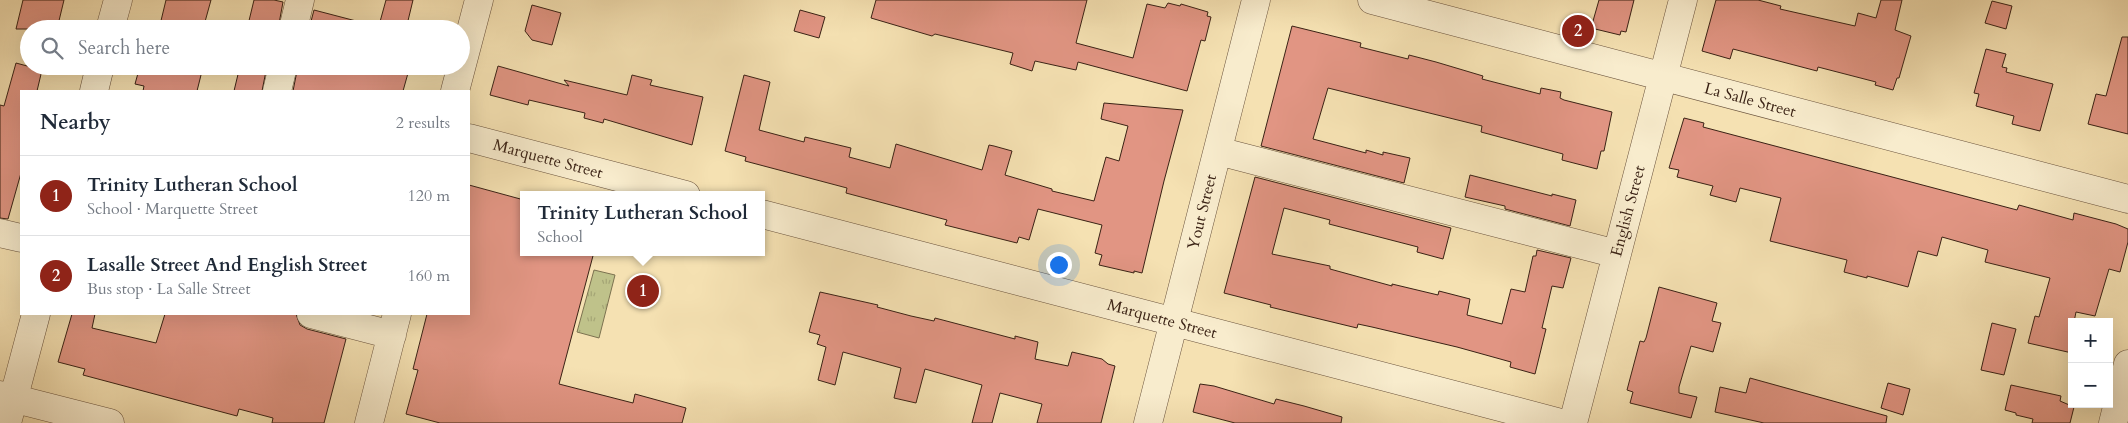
<!DOCTYPE html>
<html lang="en">
<head>
<meta charset="utf-8">
<style>
  body { margin:0; font-family:Cardo,serif; background:#f2f2f3; color:#1f2937 }
  .controls { position:absolute; right:15px; bottom:15px; display:grid; overflow:hidden; border-radius:0px; box-shadow:0 5px 20px #0002 }
  .controls button { width:45px; height:45px; display:grid; place-items:center; padding:0; border:0; border-bottom:1px solid #e0e1e3; background:#fff; color:#1f2937; font:25px sans-serif }
  .you { position:absolute; left:1058px; top:264px; width:18px; height:18px; margin:-12px; border:4px solid #fff; border-radius:50%; background:#1a73e8; box-shadow:0 0 0 8px #1a73e833 }
  .badge { display:grid; place-items:center; width:32px; height:32px; border-radius:50%; background:#8f2418; color:#fff; font-size:16px; font-weight:700 }
  .pin { position:absolute; translate:-50% -50%; border:2px solid #fff; box-shadow:0 1px 5px #0006 }
  .popup { position:absolute; left:520px; top:191px; width:245px; height:65px; box-sizing:border-box; display:grid; place-content:center; border-radius:0px; background:#fff; filter:drop-shadow(0 1px 4px #0005); font-size:16px; white-space:nowrap; color:#747a83 }
  .popup b { font-size:19px; color:#1f2937 }
  .popup::after { content:''; position:absolute; left:50%; top:100%; margin-left:-10px; border:10px solid transparent; border-top-color:#fff }
  .list { margin:0; padding:0; list-style:none }
  h2 { display:flex; justify-content:space-between; align-items:center; height:65px; margin:0; padding:0 20px; font-size:21px }
  h2 small { font-size:16px; font-weight:400; color:#747a83 }
  .list li { display:grid; grid-template-columns:32px 1fr auto; gap:15px; align-items:center; box-sizing:border-box; height:80px; padding:0 20px; border-top:1px solid #e0e1e3 }
  .list b { display:block; font-size:19px; white-space:nowrap }
  .list p { margin:0; font-size:16px; white-space:nowrap; color:#747a83 }
  .list em { font-size:16px; font-style:normal; color:#747a83 }
  .icon { flex:none; width:28px; height:28px; fill:none; stroke:currentColor; stroke-width:2; stroke-linecap:round; stroke-linejoin:round }
  .map { position:relative; flex:none; width:2128px; height:423px; overflow:hidden }
  .search { position:absolute; background:#fff; box-shadow:0 5px 20px #0002; left:20px; top:20px; width:450px; height:55px; display:flex; align-items:center; gap:12px; box-sizing:border-box; padding:0 18px; border-radius:28px; color:#747a83; font-size:19px }
  .panel { position:absolute; background:#fff; box-shadow:0 5px 20px #0002; left:20px; top:90px; width:450px; height:225px; border-radius:0px }
  .map>svg:first-child { display:block }
</style>
</head>
<body>
<div class="map">
<svg width="2128" height="423" viewBox="0 0 2128 423">
  <defs>
    <pattern id="grass-tufts" width="24" height="20" patternUnits="userSpaceOnUse" patternTransform="scale(1.25)"><rect width="24" height="20" fill="#bfc28a"/><path d="M3 7l-1-3M5 7V3M7 7l1-3M15 17l-1-3M17 17v-4M19 17l1-3" fill="none" stroke="#a5a676"/></pattern>
  </defs>
  <rect width="100%" height="100%" fill="#f5e1b2"/>
  <filter id="stains"><feTurbulence type="fractalNoise" baseFrequency=".004" numOctaves="4"/><feColorMatrix values="0 0 0 0 .2 0 0 0 0 .09 0 0 0 0 .02 0 0 0 .5 -.17"/></filter>
  <radialGradient id="worn" r=".72"><stop offset=".6" stop-color="#630" stop-opacity="0"/><stop offset="1" stop-color="#630" stop-opacity=".3"/></radialGradient>
  <!-- grass -->
  <path fill="url(#grass-tufts)" stroke="#7c7250" d="M 594,270 L 615,275 L 599,338 L 577,332 Z"/>
  <!-- building -->
  <path fill="#e19583" stroke="#3a2215" d="M 23,0 L 64,0 L 57,29 L 16,29 Z
    M 166,0 L 211,0 L 203,29 L 159,29 Z
    M 254,0 L 274,0 L 283,2 L 278,29 L 247,29 Z
    M 386,0 L 413,0 L 406,29 L 378,29 Z
    M 876,0 L 1087,0 L 1076,43 L 1133,58 L 1147,4 L 1165,8 L 1168,3 L 1180,6 L 1181,4 L 1208,12 L 1207,16 L 1211,17 L 1205,41 L 1201,40 L 1187,91 L 1078,62 L 1076,70 L 1035,61 L 1032,71 L 1010,64 L 1013,53 L 935,34 L 932,36 L 871,18 Z
    M 1599,0 L 1634,0 L 1626,32 L 1621,31 L 1620,35 L 1591,28 Z
    M 1716,0 L 1758,0 L 1781,6 L 1780,9 L 1855,26 L 1858,13 L 1876,18 L 1881,0 L 1902,0 L 1895,30 L 1911,36 L 1899,78 L 1897,78 L 1893,90 L 1875,85 L 1876,82 L 1818,67 L 1817,71 L 1733,49 L 1730,59 L 1702,51 Z
    M 1992,1 L 2012,6 L 2006,29 L 1985,23 Z
    M 532,5 L 561,13 L 552,45 L 532,40 L 525,31 Z
    M 314,10 L 360,22 L 359,29 L 309,29 Z
    M 800,10 L 825,17 L 819,38 L 794,31 Z
    M 1292,26 L 1361,43 L 1360,47 L 1408,59 L 1409,55 L 1436,62 L 1483,76 L 1482,79 L 1540,94 L 1541,88 L 1561,92 L 1560,98 L 1564,100 L 1612,112 L 1604,151 L 1601,151 L 1597,169 L 1562,160 L 1563,154 L 1481,132 L 1482,126 L 1328,88 L 1313,139 L 1366,153 L 1366,150 L 1383,155 L 1383,152 L 1410,158 L 1404,183 L 1261,146 Z
    M 2122,37 L 2128,37 L 2128,134 L 2088,124 L 2096,94 L 2106,96 Z
    M 1986,49 L 2006,54 L 2002,67 L 2007,68 L 2006,72 L 2053,84 L 2040,131 L 2012,124 L 2014,116 L 1976,106 L 1979,94 L 1974,93 Z
    M 16,63 L 42,70 L 37,91 L 21,91 L 21,173 L 8,219 L 0,218 L 0,105 L 4,106 Z
    M 140,66 L 184,66 L 202,71 L 197,91 L 143,91 L 144,86 L 135,84 Z
    M 240,66 L 267,66 L 262,91 L 234,91 Z
    M 298,66 L 410,66 L 403,91 L 293,91 Z
    M 498,66 L 569,86 L 564,80 L 627,95 L 632,75 L 652,80 L 650,85 L 703,97 L 692,145 L 604,119 L 603,123 L 584,118 L 585,113 L 529,100 L 528,105 L 490,95 Z
    M 744,75 L 770,82 L 759,130 L 804,142 L 805,137 L 851,148 L 849,157 L 890,168 L 896,144 L 982,170 L 989,145 L 994,146 L 1012,151 L 1005,175 L 1052,189 L 1052,191 L 1094,201 L 1106,157 L 1119,161 L 1128,126 L 1101,119 L 1104,103 L 1183,110 L 1164,181 L 1142,273 L 1134,271 L 1134,273 L 1099,265 L 1102,255 L 1095,253 L 1102,225 L 1038,209 L 1029,240 L 1019,237 L 1017,243 L 945,225 L 947,220 L 846,193 L 847,188 L 745,161 L 746,157 L 725,151 Z
    M 1684,118 L 1704,123 L 1703,127 L 2017,210 L 2019,205 L 2073,220 L 2074,213 L 2116,224 L 2128,229 L 2128,242 L 2120,272 L 2109,269 L 2095,316 L 2076,312 L 2074,322 L 2072,322 L 2072,353 L 2028,343 L 2035,316 L 2039,317 L 2050,278 L 1985,262 L 1988,250 L 1942,237 L 1937,256 L 1918,251 L 1908,287 L 1867,276 L 1867,278 L 1844,272 L 1847,260 L 1770,241 L 1781,198 L 1740,188 L 1736,202 L 1710,195 L 1713,186 L 1677,177 L 1679,170 L 1669,168 Z
    M 1470,175 L 1552,196 L 1552,194 L 1576,200 L 1570,226 L 1505,209 L 1505,206 L 1465,197 Z
    M 1255,177 L 1451,228 L 1443,259 L 1417,252 L 1418,247 L 1329,224 L 1330,220 L 1284,208 L 1272,254 L 1330,266 L 1330,269 L 1392,286 L 1392,284 L 1438,295 L 1439,291 L 1470,299 L 1467,315 L 1502,324 L 1511,289 L 1525,292 L 1533,256 L 1536,256 L 1537,250 L 1571,258 L 1563,288 L 1552,286 L 1542,328 L 1546,329 L 1535,374 L 1510,367 L 1511,362 L 1457,347 L 1372,327 L 1358,324 L 1357,328 L 1270,307 L 1271,305 L 1224,293 Z
    M 469,185 L 524,200 L 524,252 L 594,252 L 559,384 L 633,403 L 635,394 L 686,408 L 682,423 L 440,423 L 406,414 L 418,370 L 413,369 L 427,314 L 469,314 Z
    M 1659,287 L 1717,303 L 1712,321 L 1721,323 L 1713,352 L 1691,346 L 1679,387 L 1679,393 L 1697,397 L 1691,418 L 1630,403 L 1633,392 L 1627,390 L 1640,341 L 1644,342 L 1646,338 Z
    M 820,292 L 878,305 L 877,307 L 911,316 L 934,321 L 935,318 L 1015,339 L 1015,336 L 1038,342 L 1035,359 L 1068,366 L 1072,352 L 1102,359 L 1108,364 L 1115,366 L 1101,423 L 1037,423 L 1042,404 L 1000,393 L 992,423 L 972,423 L 982,385 L 925,369 L 916,403 L 894,398 L 901,368 L 843,352 L 835,385 L 818,380 L 826,347 L 817,344 L 820,335 L 809,332 Z
    M 72,314 L 95,314 L 92,328 L 156,343 L 165,314 L 296,314 L 300,325 L 307,329 L 346,339 L 324,423 L 272,423 L 273,418 L 239,409 L 237,416 L 83,375 L 85,369 L 58,362 Z
    M 1992,323 L 2016,329 L 2004,375 L 1981,370 Z
    M 1750,378 L 1887,416 L 1886,423 L 1764,423 L 1715,412 L 1720,387 L 1746,393 Z
    M 1888,383 L 1910,389 L 1903,415 L 1881,408 Z
    M 1200,384 L 1214,386 L 1274,404 L 1276,399 L 1304,406 L 1342,417 L 1341,423 L 1235,423 L 1193,412 Z
    M 2011,385 L 2061,396 L 2060,401 L 2074,407 L 2070,423 L 2032,423 L 2033,419 L 2016,415 L 2016,413 L 2005,410 Z"/>
  <g fill="none" stroke-linecap="round" stroke-linejoin="round">
    <!-- minor casing -->
    <g stroke="#69523c" stroke-width="29">
      <path id="minor" d="M 1372,0 L 2128,199
        M 110,29 L 118,0
        M 293,29 L 300,0
        M 94,91 L 100,66
        M 277,91 L 283,66
        M 455,91 L 479,0
        M 469,138 L 686,195
        M 1218,151 L 1617,254
        M 762,214 L 1561,423
        M 0,233 L 21,238
        M 311,314 L 392,335
        M 0,395 L 110,423
        M 7,423 L 36,314
        M 369,423 L 397,314
        M 1148,423 L 1256,0
        M 1573,423 L 1683,0
        M 2113,423 L 2128,364"/>
    </g>
    <!-- minor -->
    <use href="#minor" stroke="#f8eccd" stroke-width="28"/>
  </g>
  <g text-anchor="middle" dominant-baseline="central" stroke-width="4.5" stroke-linejoin="round" paint-order="stroke">
    <!-- street labels -->
    <g font-size="16" fill="#3a2215" stroke="#f8eccd">
      <text transform="translate(1750 100) rotate(15)">La Salle Street</text>
      <text transform="translate(548 159) rotate(15)">Marquette Street</text>
      <text transform="translate(1628 211) rotate(-75)">English Street</text>
      <text transform="translate(1202 212) rotate(-76)">Yout Street</text>
      <text transform="translate(1162 319) rotate(15)">Marquette Street</text>
    </g>
  </g>
  <rect width="100%" height="100%" filter="url(#stains)"/>
  <rect width="100%" height="100%" fill="url(#worn)"/>
</svg>
<div class="controls">
<button>+</button>
<button>−</button>
</div>
<div class="you"></div>
<div class="pin badge" style="left:643px;top:291px">1</div>
<div class="popup"><b>Trinity Lutheran School</b>School</div>
<div class="pin badge" style="left:1578px;top:31px">2</div>
<div class="search"><svg class="icon" aria-label="search" viewBox="0 0 24 24"><circle cx="10" cy="10" r="6"/><path d="M15 15l6 6"/></svg>Search here</div>
<section class="panel">
<h2>Nearby<small>2 results</small></h2>
<ul class="list">
<li><span class="badge">1</span><div><b>Trinity Lutheran School</b><p>School · Marquette Street</p></div><em>120 m</em></li>
<li><span class="badge">2</span><div><b>Lasalle Street And English Street</b><p>Bus stop · La Salle Street</p></div><em>160 m</em></li>
</ul>
</section>
</div>
</body>
</html>
